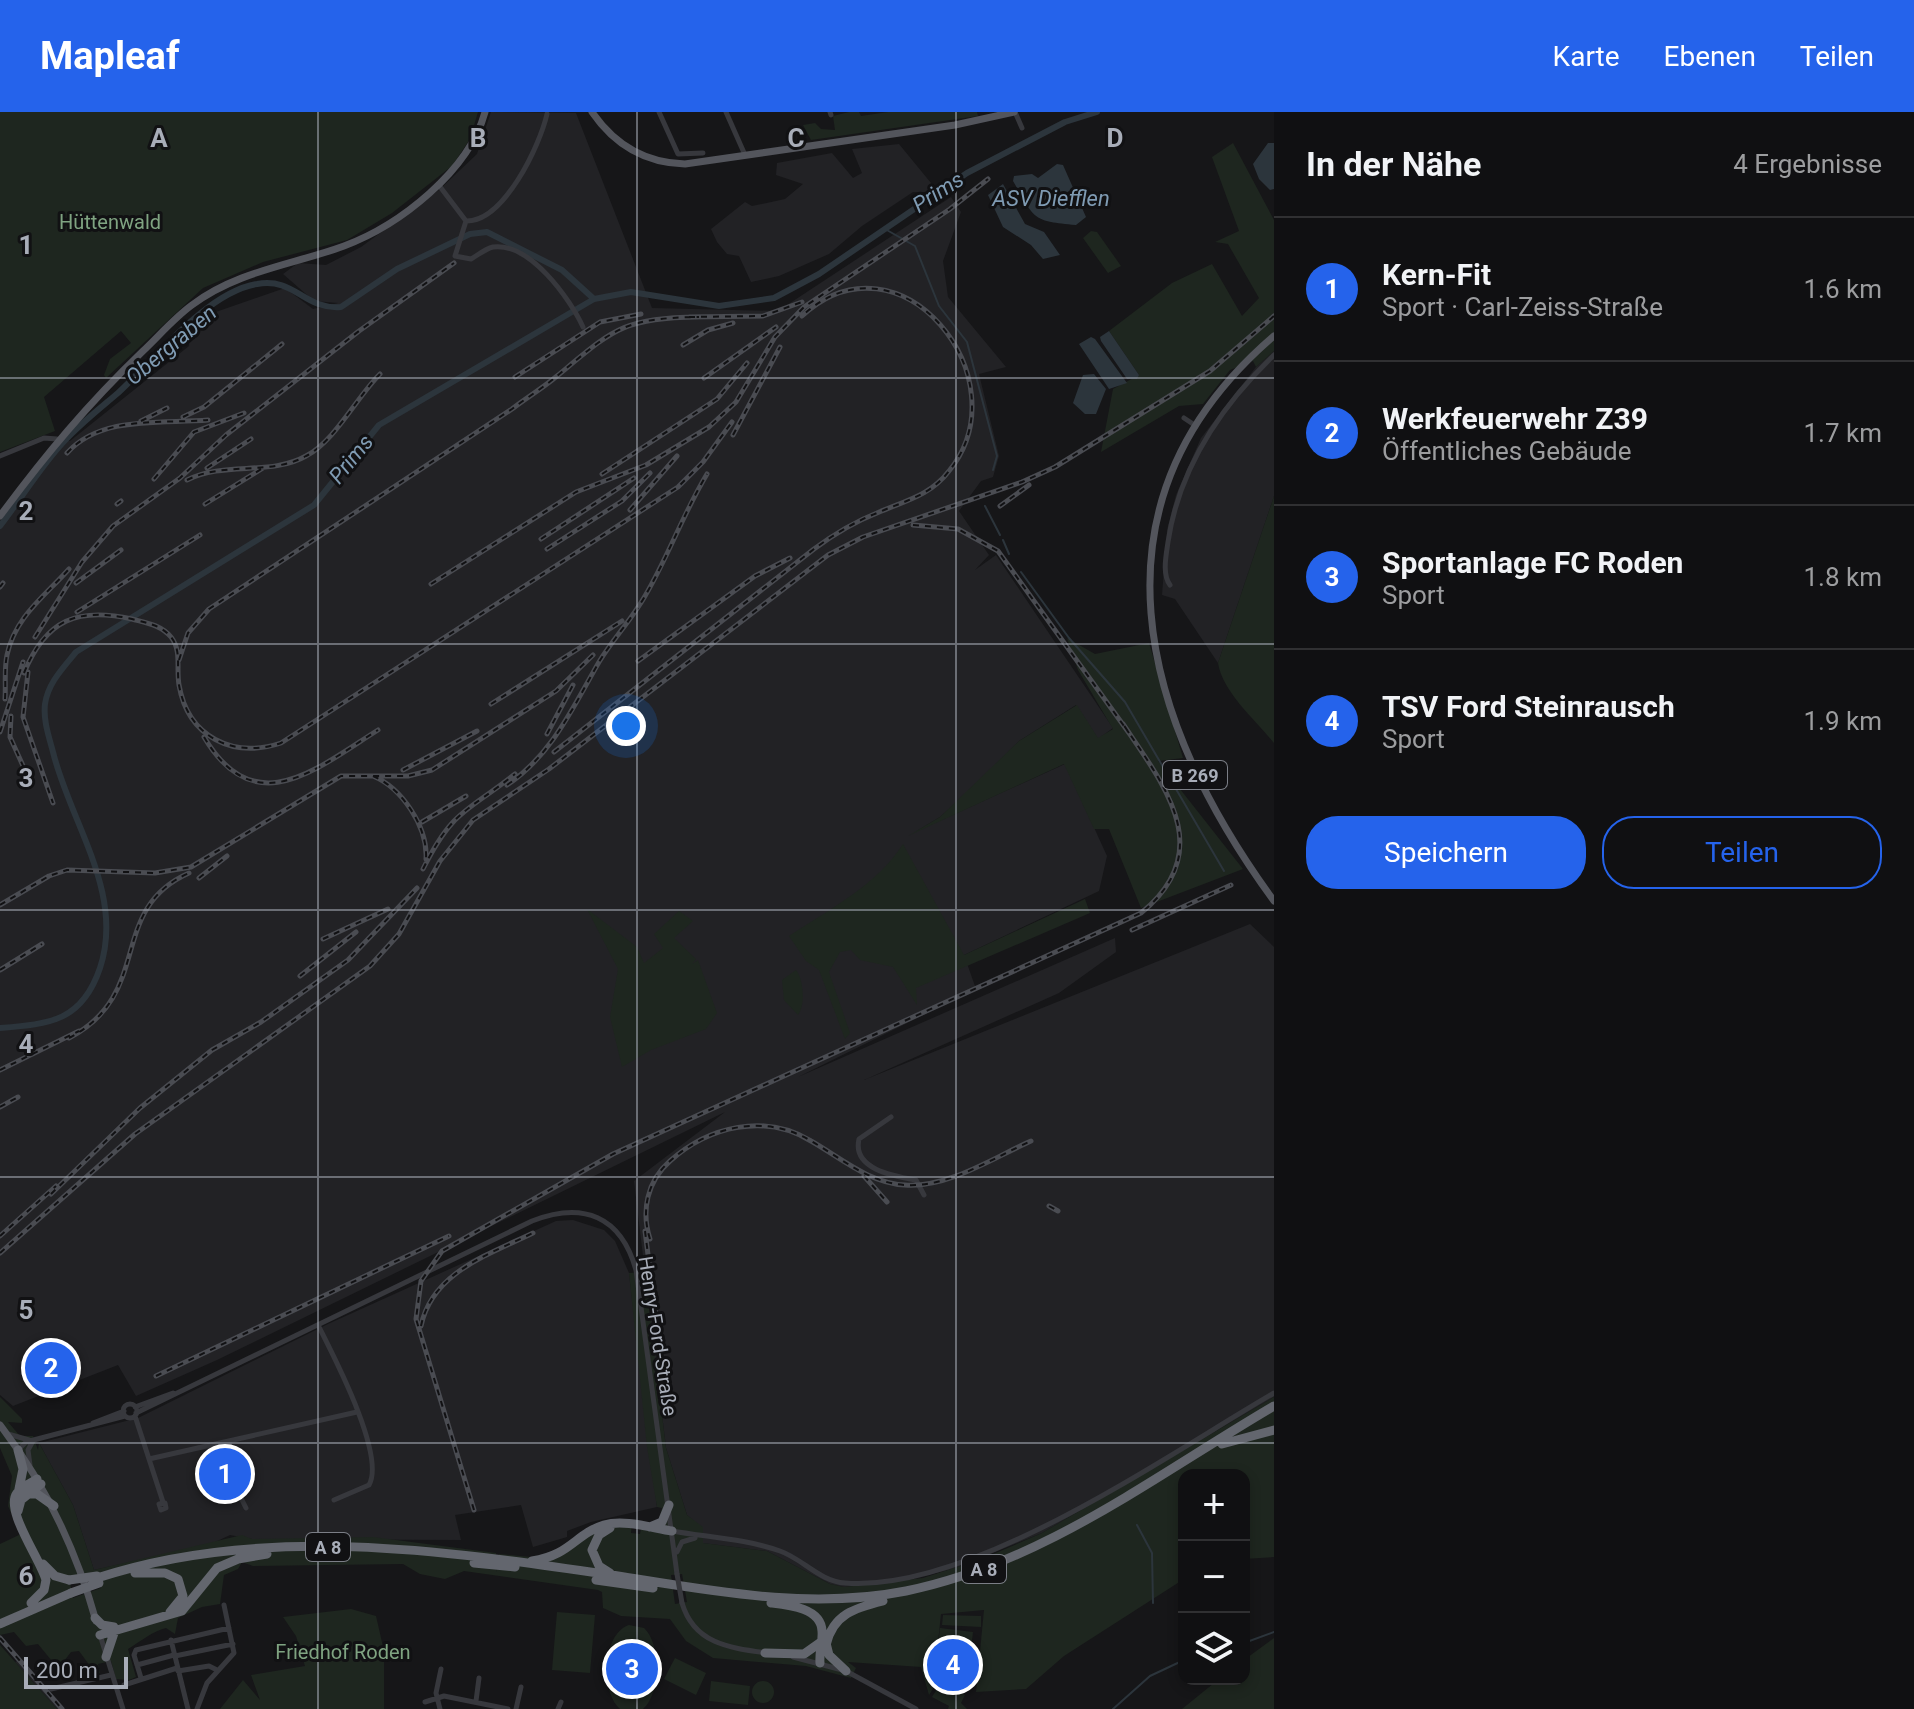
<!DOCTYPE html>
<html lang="de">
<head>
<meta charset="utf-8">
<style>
  body { margin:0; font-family:Roboto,sans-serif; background:#19191b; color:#f1f3f6 }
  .controls { position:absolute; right:24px; bottom:24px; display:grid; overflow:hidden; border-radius:16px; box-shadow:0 4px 12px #0003 }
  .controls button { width:72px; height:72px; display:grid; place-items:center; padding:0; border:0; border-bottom:2px solid #303032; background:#101012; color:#f1f3f6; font:40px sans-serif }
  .scale { position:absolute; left:24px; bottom:20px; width:104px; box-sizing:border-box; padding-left:8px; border:4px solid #a8adb8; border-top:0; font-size:22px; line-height:28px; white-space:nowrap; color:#a8adb8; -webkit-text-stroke:6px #111113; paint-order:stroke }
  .you { position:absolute; left:626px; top:614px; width:28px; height:28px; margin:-20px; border:6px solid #fff; border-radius:50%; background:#1a73e8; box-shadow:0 0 0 12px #1a73e833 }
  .badge { display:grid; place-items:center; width:52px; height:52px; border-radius:50%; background:#2563eb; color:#fff; font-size:26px; font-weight:700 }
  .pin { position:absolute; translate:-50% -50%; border:4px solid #fff; box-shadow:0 2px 8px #0006 }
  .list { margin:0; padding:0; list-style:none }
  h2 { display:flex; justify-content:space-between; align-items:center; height:104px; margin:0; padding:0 32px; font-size:34px }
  h2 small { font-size:26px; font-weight:400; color:#9c9d9f }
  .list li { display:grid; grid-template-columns:52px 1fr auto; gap:24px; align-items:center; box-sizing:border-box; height:144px; padding:0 32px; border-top:2px solid #303032 }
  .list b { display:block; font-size:30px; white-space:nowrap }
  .list p { margin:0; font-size:26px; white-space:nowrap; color:#9c9d9f }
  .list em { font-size:26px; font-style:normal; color:#9c9d9f }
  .actions { display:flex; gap:16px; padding:24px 32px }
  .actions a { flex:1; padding:18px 0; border:2px solid #2563eb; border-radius:32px; text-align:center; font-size:28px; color:#2563eb }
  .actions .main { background:#2563eb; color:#fff }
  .icon { flex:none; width:44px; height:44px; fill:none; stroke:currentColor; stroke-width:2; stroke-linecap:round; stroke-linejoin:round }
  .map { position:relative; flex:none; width:1274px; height:1597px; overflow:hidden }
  header { display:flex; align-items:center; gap:48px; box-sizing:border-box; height:112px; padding:0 40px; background:#2563eb; color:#fff }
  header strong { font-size:38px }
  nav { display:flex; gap:44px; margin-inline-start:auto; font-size:28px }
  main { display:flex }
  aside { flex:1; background:#101012 }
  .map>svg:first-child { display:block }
</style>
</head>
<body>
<header>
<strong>Mapleaf</strong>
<nav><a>Karte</a><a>Ebenen</a><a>Teilen</a></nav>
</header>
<main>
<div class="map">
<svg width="1274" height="1597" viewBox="0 0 1274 1597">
  <rect width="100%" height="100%" fill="#161618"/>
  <!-- built -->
  <path fill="#222225" d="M 491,0 L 576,1 L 652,196 L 778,199 L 951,85 L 961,100 L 943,149 L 948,185 L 1006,255 L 979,262 L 999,344 L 993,365 L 981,369 L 959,399 L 989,443 L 975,458 L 996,443 L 1113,616 L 1098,627 L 1076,593 L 1019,629 L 984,666 L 940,705 L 917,719 L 1065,652 L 1107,744 L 1099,779 L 964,843 L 976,877 L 798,965 L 1115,826 L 1116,840 L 1059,881 L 864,968 L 1250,812 L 1274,835 L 1274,1285 L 1042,1421 L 953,1457 L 897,1470 L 844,1475 L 830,1472 L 767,1439 L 702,1431 L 697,1412 L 687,1403 L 666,1336 L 634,1069 L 725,1000 L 217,1248 L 136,1284 L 118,1253 L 13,1294 L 0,1283 L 0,410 L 62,327 L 70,329 L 189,234 L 190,217 L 210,202 L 285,176 L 313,197 L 338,191 L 314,189 L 283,162 L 298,151 L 326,153 L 361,135 L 439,78 L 477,42 Z
    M 899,32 L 931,71 L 928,80 L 913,80 L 862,114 L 829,142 L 779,164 L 751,170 L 739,144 L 727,142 L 717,130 L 711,117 L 745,90 L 752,94 L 785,87 L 803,72 L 776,63 L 777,51 L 832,41 L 853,66 L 862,61 L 852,37 Z
    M 1274,239 L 1274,384 L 1218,551 L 1175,487 L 1162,483 L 1167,418 L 1176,383 L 1201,326 L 1256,255 Z
    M 573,1108 L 604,1118 L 615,1129 L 629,1161 L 657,1395 L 591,1410 L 567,1419 L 567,1425 L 533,1435 L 521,1393 L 455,1403 L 461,1428 L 252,1427 L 230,1423 L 211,1432 L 94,1458 L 73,1393 L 39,1331 L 138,1306 L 328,1212 L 556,1109 Z
    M 20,1547 L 64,1597 L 57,1597 L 15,1550 Z"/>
  <!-- green -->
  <path fill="#1e261f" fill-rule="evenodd" d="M 0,0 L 478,0 L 470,27 L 452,54 L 392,101 L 347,128 L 263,150 L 203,176 L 106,266 L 104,263 L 110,247 L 131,231 L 121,219 L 44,285 L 55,319 L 0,340 Z
    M 849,0 L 859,0 L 861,4 L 888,0 L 977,0 L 978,4 L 811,28 L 803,13 L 815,11 L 821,17 L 835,18 L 833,4 Z
    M 1233,31 L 1274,108 L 1274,239 L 1256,255 L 1253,249 L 1230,258 L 1203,292 L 1179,294 L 1101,340 L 1113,277 L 1139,263 L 1109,219 L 1172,171 L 1212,152 L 1242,204 L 1259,186 L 1228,132 L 1215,130 L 1239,119 L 1212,45 Z
    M 1091,119 L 1097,120 L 1121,154 L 1108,161 L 1083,126 Z
    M 1274,384 L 1274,631 C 1255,607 1223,581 1218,551 Z
    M 1067,526 L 1095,542 L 1149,531 L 1183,646 L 1158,649 L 1243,757 L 1141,796 L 1109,717 L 1094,717 L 1064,652 L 908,724 L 940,705 L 1019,629 L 1077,593 L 1098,626 L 1113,617 L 1078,558 Z
    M 903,732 L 964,843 L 1085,787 L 1090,801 L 916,876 L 917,893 L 893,855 L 860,848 L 851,838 L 840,840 L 829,860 L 850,921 L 845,927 L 819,858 L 806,849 L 789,824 C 830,797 877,773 903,732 Z
    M 587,797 L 637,835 L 644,851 L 663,836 L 654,822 L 679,799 L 693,809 L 674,826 L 696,847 L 692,852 L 698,848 L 717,901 L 706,917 L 651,938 L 622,955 L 610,905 L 618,857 Z
    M 796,858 C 803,866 806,893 798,903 L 784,888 L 782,868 Z
    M 645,1160 L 666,1336 L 687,1403 L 703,1415 L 703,1431 L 767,1439 L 830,1472 L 844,1475 L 923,1466 L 982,1447 L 1042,1421 L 1274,1285 L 1274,1445 L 1244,1447 L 1244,1363 L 1184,1363 L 1184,1467 L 1064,1544 L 1026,1577 L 976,1580 L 984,1498 L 941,1502 L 935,1558 L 938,1542 L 971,1546 L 969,1565 L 935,1560 L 936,1572 L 929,1583 L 921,1555 L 848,1550 L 856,1556 L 851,1566 L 806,1554 L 713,1546 L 686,1529 L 670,1507 L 621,1504 L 603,1496 L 602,1480 L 598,1478 L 464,1459 L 445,1467 L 420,1462 L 403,1452 L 253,1454 L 242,1450 L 238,1457 L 224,1463 L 220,1492 L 202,1495 L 178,1506 L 175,1522 L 166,1516 C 153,1519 141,1529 128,1537 L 136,1565 L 129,1568 L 116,1567 L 111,1549 L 98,1552 L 100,1561 L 96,1562 L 79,1539 L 71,1540 L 64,1549 L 64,1557 L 56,1554 L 38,1532 L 26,1534 L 14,1520 L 0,1523 L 0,1432 L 21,1422 L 8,1394 L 12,1364 L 0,1336 L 0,1285 L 22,1307 L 22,1311 L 8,1310 L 20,1324 L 33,1324 L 38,1338 L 39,1331 L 73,1393 L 94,1458 L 242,1423 L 252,1427 L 373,1425 L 496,1441 L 496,1460 L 499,1442 L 531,1445 L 553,1442 L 593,1414 L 632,1410 L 631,1421 L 640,1422 L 642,1411 L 658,1410 L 662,1396 L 657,1395 L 647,1335 L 629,1161 ZM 96,1462 L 101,1476 L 73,1486 L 69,1466 ZM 682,1462 L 687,1490 L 675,1492 L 671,1463 Z
    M 351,1497 L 376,1504 L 384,1539 L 384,1597 L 220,1597 L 243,1568 L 260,1588 L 251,1563 L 305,1554 L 296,1524 L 283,1505 Z
    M 557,1500 L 595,1503 L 590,1561 L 552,1558 Z
    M 943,1503 L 981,1504 L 981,1515 L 942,1513 Z
    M 629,1513 L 644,1516 C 661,1531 661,1582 643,1597 L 620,1597 C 600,1580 602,1522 629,1513 Z
    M 940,1516 L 973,1520 L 971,1537 L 938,1534 Z
    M 1274,1526 L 1274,1597 L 1182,1597 L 1219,1567 L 1244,1567 L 1244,1548 Z
    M 0,1533 L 57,1597 L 0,1597 Z
    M 675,1546 L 706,1561 L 696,1583 L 664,1567 Z
    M 711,1569 L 750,1574 L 748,1593 L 709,1589 Z
    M 942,1569 L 965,1583 L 961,1591 L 967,1597 L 948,1597 L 949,1594 L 932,1585 Z
    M752 1580a11 11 0 1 1 22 0a11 11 0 1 1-22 0Z"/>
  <!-- water -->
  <path fill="#2c353c" d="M 1268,31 L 1274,31 L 1274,77 L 1270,78 L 1259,67 L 1253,52 Z
    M 1057,52 L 1063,53 L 1086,105 L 1076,113 C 1031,109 1035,107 1013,69 L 1014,64 L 1032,62 L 1038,66 Z
    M 1003,72 L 1025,112 L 1044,120 L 1060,143 L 1043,147 L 1031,133 L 1003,115 L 988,83 Z
    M 1109,219 L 1139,263 L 1137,267 L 1127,267 L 1101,229 L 1100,225 Z
    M 1091,225 L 1095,227 L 1127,271 L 1109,277 L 1079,232 Z
    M 1094,262 L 1106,277 L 1096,302 L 1085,302 L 1073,291 L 1083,263 Z"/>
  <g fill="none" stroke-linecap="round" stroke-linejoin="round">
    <!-- stream -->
    <path stroke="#2c353c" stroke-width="2" d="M 885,117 L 915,134 L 939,194 L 967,230 L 997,344 L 993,358
      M 985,394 L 1000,423
      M 1003,428 L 1009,442
      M 1021,460 L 1069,526 L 1125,590 L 1224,759
      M 1137,1413 L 1152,1441 L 1153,1491
      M 1244,1531 L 1274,1520
      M 1113,1597 L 1150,1564 L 1184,1548"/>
    <!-- river -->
    <path stroke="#2c353c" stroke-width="6" d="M 0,414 C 20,388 38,359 59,335 C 76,315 98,298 118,281 C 154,248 207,180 257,172 C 295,165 304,198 341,195 L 397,157 L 470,122 L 487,120 L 562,158 L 594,187
      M 0,916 C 51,912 82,909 100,856 C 125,781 70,710 53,640 C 49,625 43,608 45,592 C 48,571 63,556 76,540 L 314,393 L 379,313 L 594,187 L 631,180 L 719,194 L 774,186 L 819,162 L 967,61 L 1065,10 L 1097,0"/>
    <!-- minor -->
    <path stroke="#37383d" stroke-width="5" d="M 659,0 L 678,42 L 703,41
      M 726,0 L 745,43
      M 830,0 L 831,3
      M 1015,0 L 1022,16
      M 438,72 L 466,109 L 455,144 L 471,147 C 478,143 485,137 493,135 C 530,130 570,187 583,215
      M 466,109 C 504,110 540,33 547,2
      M 1184,306 L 1196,314
      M 0,344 L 44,326 L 57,327
      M 1170,473 C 1162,462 1166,444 1168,430 C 1179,356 1221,294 1274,243
      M 891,1005 L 859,1027 C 852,1057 893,1064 916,1068 L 924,1083
      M 318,1213 C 333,1243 386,1343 369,1373 L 334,1388
      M123 1299a7 7 0 1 1 14 0a7 7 0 1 1-14 0Z
      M 135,1295 L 173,1281
      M 136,1301 L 532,1109 C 583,1089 621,1104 636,1158 L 677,1462
      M 135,1304 L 163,1390
      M 93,1311 L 124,1299
      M 8,1322 L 29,1328
      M 229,1331 L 241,1386 L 246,1396
      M 18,1338 L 26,1330 L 125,1304
      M 149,1347 L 357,1300
      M 30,1353 L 28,1338 L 33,1329
      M 165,1391 L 166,1396 L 161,1398 L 159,1392 Z
      M 672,1419 C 706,1425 747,1427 780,1439 C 803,1447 819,1469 845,1471 C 971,1481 1165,1344 1274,1281
      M 677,1440 L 682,1430 L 695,1426
      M 682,1491 C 694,1532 730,1536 767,1541
      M 100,1523 L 123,1597
      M 171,1528 L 188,1597
      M 175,1544 L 233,1532
      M 793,1545 L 846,1559 L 916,1597
      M 137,1553 L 174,1543
      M 178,1559 L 209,1554 L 217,1558
      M 141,1566 L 134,1543 L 136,1538 L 229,1516
      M 124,1573 L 177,1556
      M 51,1577 L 111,1563
      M 476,1589 L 479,1566
      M 425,1590 L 444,1584 L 508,1597
      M 197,1597 L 207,1571 L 234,1541 L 224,1493
      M 440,1597 L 436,1581 L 441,1557
      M 516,1597 L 521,1575
      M 558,1597 L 561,1590"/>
    <!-- major -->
    <path stroke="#53555c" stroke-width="7" d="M 592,0 C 614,32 645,51 685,52 L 955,13 L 1014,0
      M 1274,224 C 1079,391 1141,607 1274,789
      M 0,404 C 46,342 87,293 143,239 C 159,224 174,206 192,193 C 237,159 292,153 344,134 C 400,113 469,59 485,0
      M 0,1313 C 46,1373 76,1437 96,1509"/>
    <!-- highway -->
    <path stroke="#63666e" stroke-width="9" d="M 1222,1332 L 1274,1318
      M 18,1338 L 23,1357 L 19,1377
      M 27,1382 L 37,1382 L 54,1394
      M 18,1399 L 21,1388 L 41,1372
      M 650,1415 L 662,1410 L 669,1393
      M 610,1416 L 599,1423 L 592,1438 L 599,1454 L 610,1461
      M 532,1449 C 571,1443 575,1422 604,1413 C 624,1407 652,1416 672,1419
      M 474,1451 L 515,1455
      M 43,1452 L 55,1464 L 69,1468
      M 135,1461 L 165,1461 L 178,1467 L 183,1484 L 170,1500
      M 97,1466 C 265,1411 448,1439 618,1464 C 713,1479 810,1498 906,1479 C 1043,1451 1156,1363 1274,1294
      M 596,1468 L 653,1476
      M 31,1491 L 44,1478 L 46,1468 C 41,1448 4,1398 17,1381 C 21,1375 31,1371 37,1367
      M 771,1491 C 789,1493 821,1496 822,1519 C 823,1530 819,1540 820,1551
      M 95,1506 L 102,1513 L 114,1515
      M 0,1512 L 71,1481
      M 100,1523 L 182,1499 L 217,1456 L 238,1447 L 267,1442
      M 826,1531 L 829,1543 L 846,1559
      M 826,1533 C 833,1502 855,1496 883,1489
      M 765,1541 L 804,1542 L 821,1530
      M 106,1545 L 115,1518"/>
    <!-- rail casing -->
    <g stroke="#4a4c52" stroke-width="5">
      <path id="rail" d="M 689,205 L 763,204 L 802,190
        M 683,233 L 708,218 L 733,211
        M 515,265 L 600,210 L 641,202
        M 704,266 L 776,215
        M 183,305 L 204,295 L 282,232
        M 141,309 L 167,296
        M 733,323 L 780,235
        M 67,341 C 101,303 162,312 208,308
        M 207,356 L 251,327
        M 602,362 L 717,287 L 747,251
        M 154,367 L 194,320 L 244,301
        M 187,368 C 224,349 271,364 306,344 C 335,329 356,286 380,262
        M 117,392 L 121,389
        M 205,392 L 263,356
        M 1000,394 L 1029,373
        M 630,398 L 677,344
        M 913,413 L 958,417 L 998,439 L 1129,621
        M 541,427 L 634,366
        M 547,437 L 622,389 L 650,361
        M 76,471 L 121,438
        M 431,472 L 576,380 L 646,353 L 709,315 L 736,290 L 775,225 L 804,195 L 950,97 L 988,67
        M 0,475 L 3,471
        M 77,500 L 200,423
        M 35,525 L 82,450 L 113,414 L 180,366 L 226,323 L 359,219 L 454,151
        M 179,548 L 188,521 L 209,497 L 512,297 C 526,286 543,276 557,264 C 614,217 622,206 699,205
        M 638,549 L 755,464 L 790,446
        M 28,560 L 23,605 L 53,691
        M 24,561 C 46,507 78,495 132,507 C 147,511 161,513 171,525 C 182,539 176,556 179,573 C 188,625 233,647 281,631 L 678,375 L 703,350 L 732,310
        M 5,587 C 6,572 4,557 7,543 C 15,505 45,484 69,457
        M 491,592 L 622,509
        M 11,604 L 10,625 L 24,656
        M 0,620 L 23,550
        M 547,622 L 573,573
        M 204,625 C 255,711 316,657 378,618
        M 554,640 L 814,437 C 833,423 854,410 877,401 C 904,389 930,384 949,359 C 1024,267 900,113 802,204
        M 403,658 L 477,619
        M 373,664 C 402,676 428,715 426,747
        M 507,673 C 552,643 573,595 599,550 C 613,527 632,507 645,484 C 668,445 683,402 707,362
        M 422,710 L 466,684
        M 423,757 C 453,697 466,701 515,662
        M 199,766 L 227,744
        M 0,793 L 49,764 L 67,758 L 155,761 L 191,755 L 341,664 L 408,664 L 432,658 L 556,579 L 593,543
        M 1132,818 L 1231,773
        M 323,827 L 388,797
        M 0,858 L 42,832
        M 300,864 L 356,820
        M 69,926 C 155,881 106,798 189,761
        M 0,958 L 79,919
        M 0,995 L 18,985
        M 864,1064 L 887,1090
        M 51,1082 L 140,996 L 212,938 L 261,910 L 348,848 L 417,776
        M 1049,1094 L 1058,1099
        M 645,1119 L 665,1276
        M 0,1124 L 56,1074
        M 650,1127 C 641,1099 647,1069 670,1049 C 709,1014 765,1001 811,1029 C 841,1046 869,1071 905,1073 C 948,1076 993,1046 1031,1029
        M 0,1141 L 135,1022 L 370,854 L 399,822 L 440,749 L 473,708 L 549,657 L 828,443 L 863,425 L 1022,370 L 1055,355 L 1210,259 L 1274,204
        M 421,1214 C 432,1160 490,1142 533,1121
        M 156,1264 L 449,1124
        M 474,1398 L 416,1207 L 421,1169 L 442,1139 L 613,1042 L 1141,801 C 1218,739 1164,673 1123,612
        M 0,1526 L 62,1597"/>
    </g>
    <!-- rail -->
    <use href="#rail" stroke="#111113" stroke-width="2" stroke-dasharray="6" stroke-linecap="butt"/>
    <!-- minor-bridge -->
    <path stroke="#37383d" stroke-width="5" d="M 677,1462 L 682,1491"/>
    <!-- highway-bridge -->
    <path stroke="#63666e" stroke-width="9" d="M 69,1468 L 97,1464
      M 71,1481 L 99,1471"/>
  </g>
  <!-- grid -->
  <path fill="none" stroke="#a8adb8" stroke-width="2" stroke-opacity="0.55" d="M 318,0 L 318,1597M 637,0 L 637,1597M 956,0 L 956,1597M 0,266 L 1274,266M 0,532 L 1274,532M 0,798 L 1274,798M 0,1065 L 1274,1065M 0,1331 L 1274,1331"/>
  <g text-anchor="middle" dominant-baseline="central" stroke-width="6" stroke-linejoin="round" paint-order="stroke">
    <!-- shield labels -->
    <g fill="#111113" stroke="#7b7e86" stroke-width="2">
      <rect x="1163" y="649" width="64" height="28" rx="6"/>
      <rect x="306" y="1421" width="44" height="28" rx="6"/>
      <rect x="962" y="1443" width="44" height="28" rx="6"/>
    </g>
    <g font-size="18" font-weight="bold" fill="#a8adb8">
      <text x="1195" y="663">B 269</text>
      <text x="328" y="1435">A 8</text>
      <text x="984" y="1457">A 8</text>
    </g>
    <!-- park labels -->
    <g font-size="20" fill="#7fa381" stroke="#111113">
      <text x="110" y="110">Hüttenwald</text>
      <text x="343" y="1540">Friedhof Roden</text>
    </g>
    <!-- street labels -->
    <g font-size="20" fill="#a8adb8" stroke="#111113">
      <text transform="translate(658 1224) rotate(81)">Henry-Ford-Straße</text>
    </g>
    <!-- water labels -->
    <g font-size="22" font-style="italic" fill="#7f9bb3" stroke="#111113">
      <text transform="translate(938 80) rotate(-33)">Prims</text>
      <text x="1051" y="86">ASV Diefflen</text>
      <text transform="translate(171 233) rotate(-40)">Obergraben</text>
      <text transform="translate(351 347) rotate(-51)">Prims</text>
    </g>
  </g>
  <g font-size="26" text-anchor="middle" font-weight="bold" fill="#a8adb8" stroke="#111113" stroke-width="6" stroke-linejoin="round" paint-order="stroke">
    <text x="159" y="35">A</text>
    <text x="478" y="35">B</text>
    <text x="796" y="35">C</text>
    <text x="1115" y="35">D</text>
    <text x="26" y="142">1</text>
    <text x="26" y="408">2</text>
    <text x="26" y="675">3</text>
    <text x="26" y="941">4</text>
    <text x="26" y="1207">5</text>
    <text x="26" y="1473">6</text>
  </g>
</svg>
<div class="controls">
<button>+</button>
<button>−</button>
<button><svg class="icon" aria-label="layers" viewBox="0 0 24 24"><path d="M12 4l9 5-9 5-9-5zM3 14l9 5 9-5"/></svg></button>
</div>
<div class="scale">200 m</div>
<div class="you"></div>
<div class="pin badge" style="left:225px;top:1362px">1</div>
<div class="pin badge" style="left:51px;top:1256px">2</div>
<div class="pin badge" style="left:632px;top:1557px">3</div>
<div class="pin badge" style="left:953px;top:1553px">4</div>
</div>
<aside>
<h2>In der Nähe<small>4 Ergebnisse</small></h2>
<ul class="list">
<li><span class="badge">1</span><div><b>Kern-Fit</b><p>Sport · Carl-Zeiss-Straße</p></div><em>1.6 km</em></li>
<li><span class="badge">2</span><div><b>Werkfeuerwehr Z39</b><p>Öffentliches Gebäude</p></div><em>1.7 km</em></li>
<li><span class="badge">3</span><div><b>Sportanlage FC Roden</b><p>Sport</p></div><em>1.8 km</em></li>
<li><span class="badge">4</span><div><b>TSV Ford Steinrausch</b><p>Sport</p></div><em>1.9 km</em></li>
</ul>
<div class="actions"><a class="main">Speichern</a><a>Teilen</a></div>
</aside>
</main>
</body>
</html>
